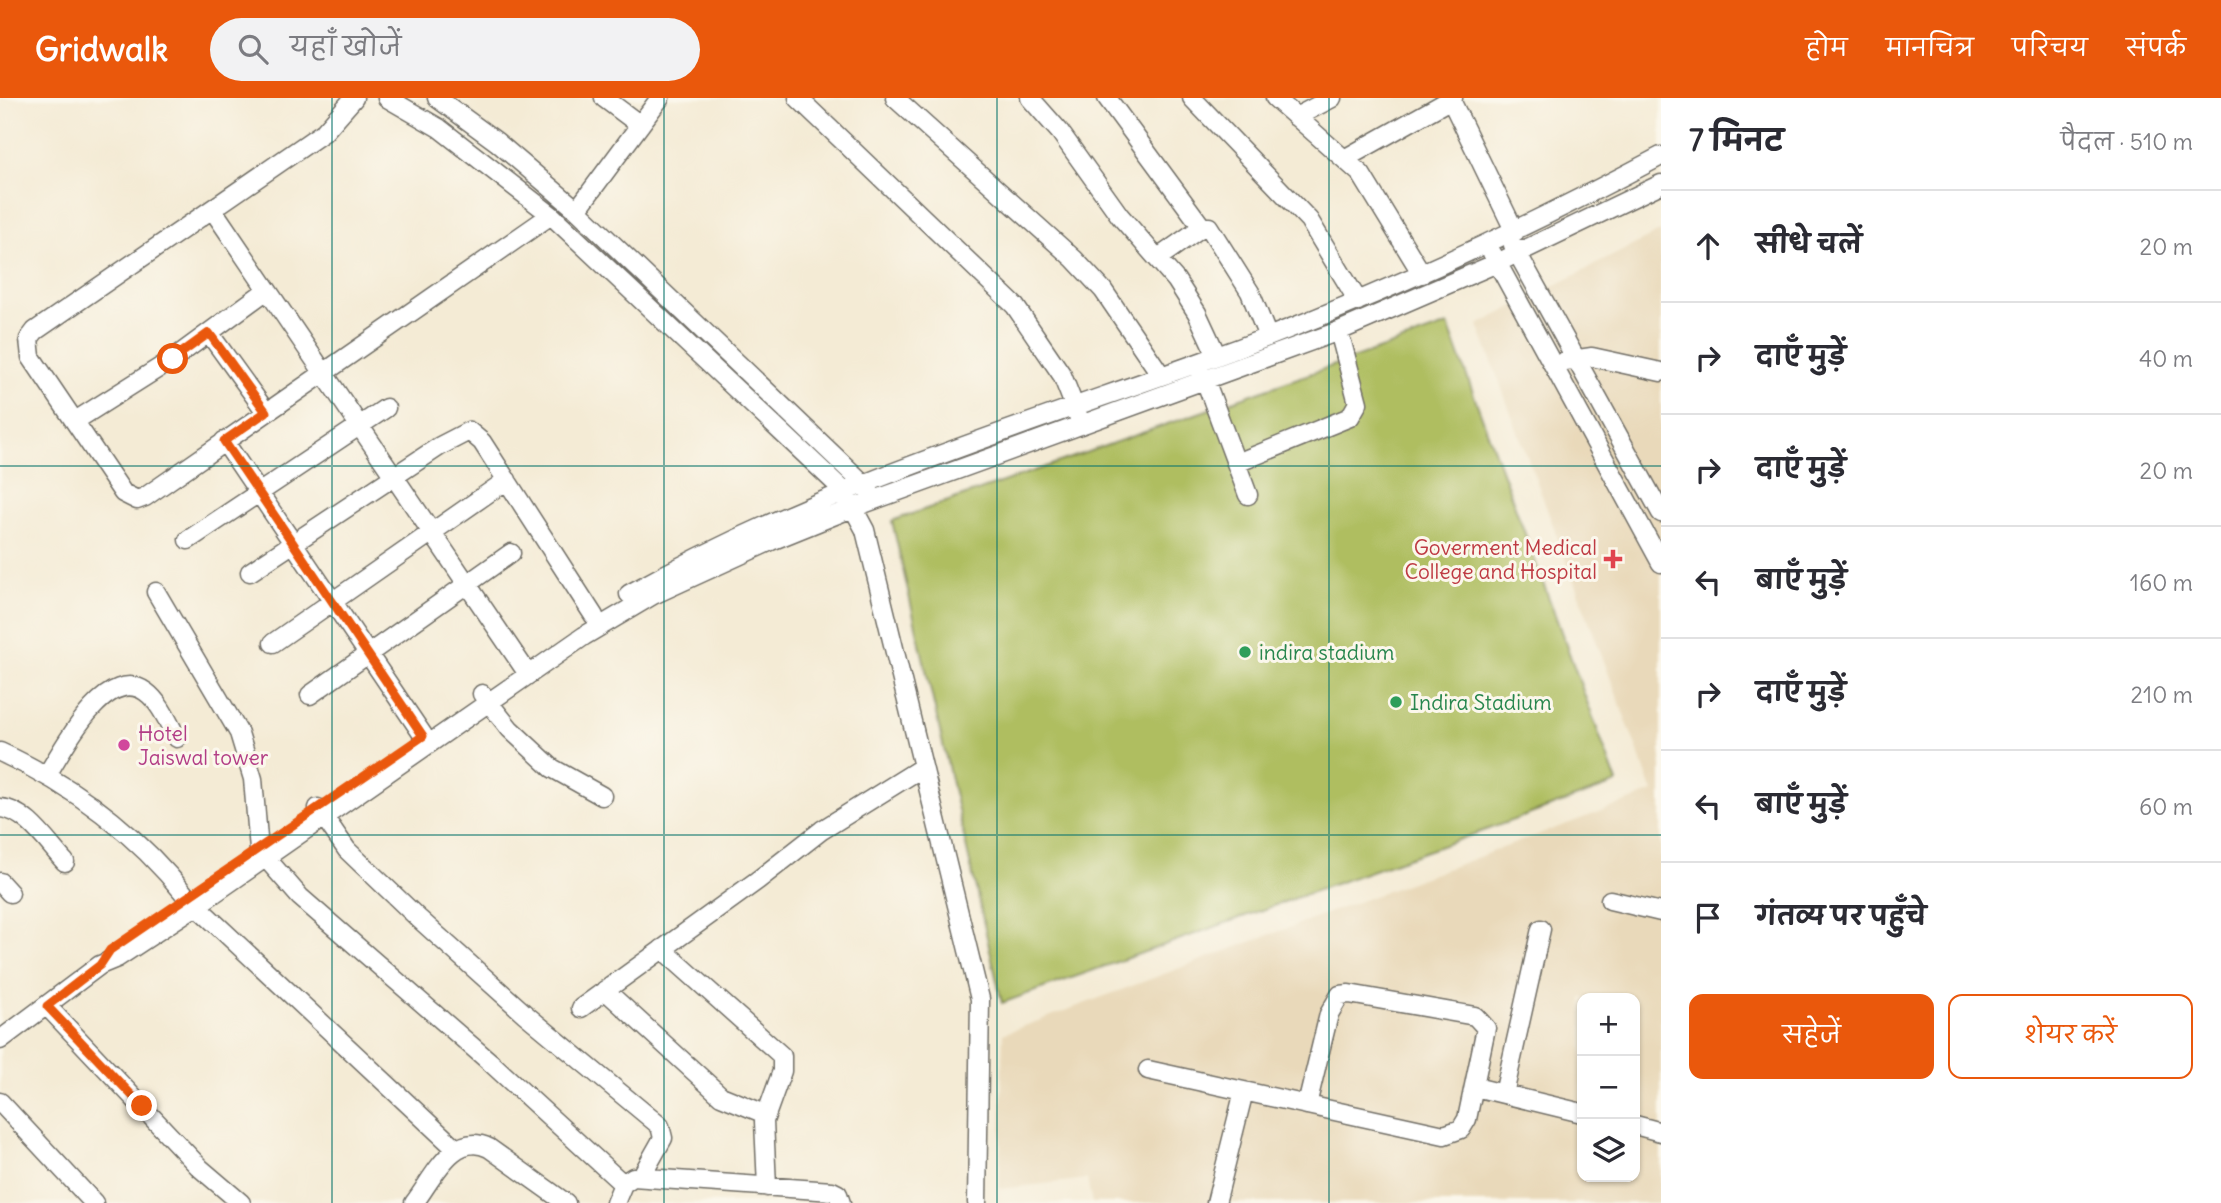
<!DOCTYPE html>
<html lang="hi">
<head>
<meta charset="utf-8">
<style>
  body { margin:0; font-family:Delius,"Playpen Sans Deva",sans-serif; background:#f2f2f3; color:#2b2b33 }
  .controls { position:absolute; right:21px; bottom:21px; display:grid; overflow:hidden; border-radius:14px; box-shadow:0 2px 5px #0004 }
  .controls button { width:63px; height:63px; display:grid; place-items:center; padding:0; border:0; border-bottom:2px solid #e1e1e2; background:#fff; color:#2b2b33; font:35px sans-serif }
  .stop { position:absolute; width:21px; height:21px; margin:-16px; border:5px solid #ea580c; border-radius:50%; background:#fff }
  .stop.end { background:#ea580c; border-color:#fff; box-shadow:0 2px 7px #0008 }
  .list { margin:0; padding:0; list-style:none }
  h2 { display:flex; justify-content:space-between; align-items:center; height:91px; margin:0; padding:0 28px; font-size:30px }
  h2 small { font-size:23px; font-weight:400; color:#7c7c81 }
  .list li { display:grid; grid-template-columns:46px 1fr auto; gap:21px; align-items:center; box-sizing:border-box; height:112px; padding:0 28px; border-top:2px solid #e1e1e2 }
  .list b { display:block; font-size:26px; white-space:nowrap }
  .list em { font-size:23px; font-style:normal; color:#7c7c81 }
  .actions { display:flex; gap:14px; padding:21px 28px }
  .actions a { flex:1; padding:16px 0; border:2px solid #ea580c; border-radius:14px; text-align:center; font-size:24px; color:#ea580c }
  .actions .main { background:#ea580c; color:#fff }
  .icon { flex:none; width:38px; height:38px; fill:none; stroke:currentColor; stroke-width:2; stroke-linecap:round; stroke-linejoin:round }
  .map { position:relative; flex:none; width:1661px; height:1105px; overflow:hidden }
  header { display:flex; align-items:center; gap:42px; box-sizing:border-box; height:98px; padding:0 35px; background:#ea580c; color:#fff }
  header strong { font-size:33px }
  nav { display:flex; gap:38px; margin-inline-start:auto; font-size:24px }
  .search { width:490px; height:63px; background:#f2f2f3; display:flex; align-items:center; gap:18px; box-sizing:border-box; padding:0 24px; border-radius:38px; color:#7c7c81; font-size:26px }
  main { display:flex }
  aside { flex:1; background:#fff }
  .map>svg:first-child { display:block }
</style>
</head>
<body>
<header>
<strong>Gridwalk</strong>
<div class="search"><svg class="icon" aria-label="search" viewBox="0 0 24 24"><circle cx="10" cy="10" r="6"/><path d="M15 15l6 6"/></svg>यहाँ खोजें</div>
<nav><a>होम</a><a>मानचित्र</a><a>परिचय</a><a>संपर्क</a></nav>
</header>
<main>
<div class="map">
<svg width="1661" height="1105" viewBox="0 0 1661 1105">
  <rect width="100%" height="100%" fill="#fbf7ec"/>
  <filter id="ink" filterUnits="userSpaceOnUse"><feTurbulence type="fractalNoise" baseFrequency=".0143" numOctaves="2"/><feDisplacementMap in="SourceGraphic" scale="14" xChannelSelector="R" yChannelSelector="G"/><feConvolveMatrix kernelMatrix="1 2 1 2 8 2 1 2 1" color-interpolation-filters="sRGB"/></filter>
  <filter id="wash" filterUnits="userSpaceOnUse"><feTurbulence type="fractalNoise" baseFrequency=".00686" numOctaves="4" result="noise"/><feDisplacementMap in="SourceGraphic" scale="28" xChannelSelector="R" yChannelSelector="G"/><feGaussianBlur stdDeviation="1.57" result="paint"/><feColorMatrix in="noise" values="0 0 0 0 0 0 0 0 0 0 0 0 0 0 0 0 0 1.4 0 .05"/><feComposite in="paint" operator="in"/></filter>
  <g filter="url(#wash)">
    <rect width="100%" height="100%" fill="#f4ebd5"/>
    <!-- built -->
    <path fill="#e9d9ba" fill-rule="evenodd" d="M 1661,133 L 1661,1105 L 1092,1105 L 1087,1081 L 1000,1091 L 1003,936 L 1653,694 L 1478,227 ZM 1582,900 L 1635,900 L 1635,1079 L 1582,1079 Z"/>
    <!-- green -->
    <path fill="#afbe60" stroke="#6d7446" stroke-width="2" d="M 1448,227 L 1617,685 L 1002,905 L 892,423 Z"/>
  </g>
  <g filter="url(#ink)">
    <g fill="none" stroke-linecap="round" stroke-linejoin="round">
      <!-- minor casing -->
      <g stroke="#716e66" stroke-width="21">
        <path id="minor" d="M 354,0 L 324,34 L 35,233 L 29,241 L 31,259 L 123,395 L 137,402 L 145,399 L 551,117
          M 387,0 L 439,30 L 551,117 L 844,393 L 865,432 L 980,901 L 977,1105
          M 437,0 L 497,44 L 577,112 L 869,391
          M 604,0 L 640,27
          M 798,0 L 1015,208 L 1062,277 L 1079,320
          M 895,0 L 1074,161 L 1103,192 L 1161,277
          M 1030,0 L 1060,34 L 1120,118 L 1176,182 L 1197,215 L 1217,258
          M 1107,0 L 1202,129
          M 1192,0 L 1309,122 L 1358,203
          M 1275,0 L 1361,76 L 1422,176
          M 1450,0 L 1515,134
          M 1296,19 L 1332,0
          M 1346,60 L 1453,0
          M 213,112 L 528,576
          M 577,112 L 660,0
          M 1513,147 L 1661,415
          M 1492,155 L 1661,465
          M 1158,160 L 1202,129 L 1209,129 L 1250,194 L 1268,239
          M 209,235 L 266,314
          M 1565,263 L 1592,259 L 1661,274
          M 1201,271 L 1248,397
          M 75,323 L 173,261 L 267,192
          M 224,343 L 423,637
          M 1237,365 L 1350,319 L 1358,305 L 1339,233
          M 188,442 L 386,310
          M 250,474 L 440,348 L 469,333 L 482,344 L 594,518
          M 156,494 L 239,635 L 253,681 L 259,752 L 300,799 L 490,964 L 623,1086
          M 629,496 C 809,395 1005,334 1198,265 C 1358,208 1511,138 1661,58
          M 273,545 L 507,382
          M 482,596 L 510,631 L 552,670 L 602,698
          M 310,597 L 511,455
          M 0,654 C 75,688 136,735 187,799 L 455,1050
          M 47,677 C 62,652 107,565 146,594 C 160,604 169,626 177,640
          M 0,710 C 26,711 49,747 65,764
          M 318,710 L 347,752 L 417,819 L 525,916 L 660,1028 L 663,1040 L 641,1079
          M 0,784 L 10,795
          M 1610,802 L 1661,814
          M 662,851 L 782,958 L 782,973 L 764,1023 L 767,1089
          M 605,892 L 721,998 L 765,1016
          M 47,908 L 200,1070 L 241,1105
          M 581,910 L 758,782 L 822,732 L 923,669
          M 0,942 L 100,867 L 117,860 L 196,808 L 584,538 L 653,497 L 771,443 L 855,409 L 1339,233 L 1497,165 L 1661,86
          M 1148,972 L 1444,1037 L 1461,1031 L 1467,1021 L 1486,930 L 1475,918 L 1349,896 L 1340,897 L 1329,916 L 1307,1007
          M 1475,989 L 1582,1015
          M 1504,996 L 1541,831
          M 0,1004 L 94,1105
          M 1635,1027 L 1661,1034
          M 414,1105 C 433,1081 453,1032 489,1050 L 566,1105
          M 615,1105 L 623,1086 L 633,1079 L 832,1093 L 838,1096 L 841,1105
          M 1216,1105 L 1244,993"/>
      </g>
      <!-- minor -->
      <use href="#minor" stroke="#fff" stroke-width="18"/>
    </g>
  </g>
  <g fill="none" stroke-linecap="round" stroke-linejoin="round" filter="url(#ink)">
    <!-- route -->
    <path stroke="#ea580c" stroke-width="9" d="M 142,1008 L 47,908 L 100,867 L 110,852 L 423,638 L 224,343 L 266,314 L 209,235 L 173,261"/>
  </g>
  <!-- grid -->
  <path fill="none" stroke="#0f766e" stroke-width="2" stroke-opacity="0.55" d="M 332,0 L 332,1105M 664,0 L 664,1105M 997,0 L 997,1105M 1329,0 L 1329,1105M 0,368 L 1661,368M 0,737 L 1661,737"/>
  <!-- markers -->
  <path fill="#e0444e" stroke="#fbf7ec" stroke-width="2.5" d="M1609.5 450.5h7v7h7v7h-7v7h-7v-7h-7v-7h7z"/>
  <g fill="#2e9e5b" stroke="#fbf7ec" stroke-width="2.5">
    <circle cx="1245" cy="554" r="7"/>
    <circle cx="1396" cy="604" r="7"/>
  </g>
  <circle fill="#d1479c" stroke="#fbf7ec" stroke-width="2.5" cx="124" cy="647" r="7"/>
  <g text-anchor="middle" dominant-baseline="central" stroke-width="6" stroke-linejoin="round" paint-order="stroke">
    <!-- health labels -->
    <g font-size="21" fill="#be3a42" stroke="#fbf7ec" text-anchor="end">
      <text x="1597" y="449">Goverment Medical<tspan x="1597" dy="24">College and Hospital</tspan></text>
    </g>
    <!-- leisure labels -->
    <g font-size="21" fill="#27864d" stroke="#fbf7ec" text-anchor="start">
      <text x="1259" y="554">indira stadium</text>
      <text x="1410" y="604">Indira Stadium</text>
    </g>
    <!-- hotel labels -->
    <g font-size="21" fill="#b23c85" stroke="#fbf7ec" text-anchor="start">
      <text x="138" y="635">Hotel<tspan x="138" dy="24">Jaiswal tower</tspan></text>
    </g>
  </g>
</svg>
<div class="controls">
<button>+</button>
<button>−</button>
<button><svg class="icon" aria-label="layers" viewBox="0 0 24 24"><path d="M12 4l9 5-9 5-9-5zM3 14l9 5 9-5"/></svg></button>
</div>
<div class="stop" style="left:173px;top:261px"></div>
<div class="stop end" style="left:142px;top:1008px"></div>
</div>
<aside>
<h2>7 मिनट<small>पैदल · 510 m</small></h2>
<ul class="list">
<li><svg class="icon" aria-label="ahead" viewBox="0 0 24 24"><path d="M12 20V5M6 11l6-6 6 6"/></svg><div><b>सीधे चलें</b></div><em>20 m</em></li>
<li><svg class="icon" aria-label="right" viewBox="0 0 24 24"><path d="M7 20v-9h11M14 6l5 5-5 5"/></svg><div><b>दाएँ मुड़ें</b></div><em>40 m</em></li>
<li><svg class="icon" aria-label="right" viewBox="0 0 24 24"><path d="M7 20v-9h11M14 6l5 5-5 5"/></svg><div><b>दाएँ मुड़ें</b></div><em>20 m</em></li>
<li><svg class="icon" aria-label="left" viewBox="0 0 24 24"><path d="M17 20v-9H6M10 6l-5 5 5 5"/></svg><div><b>बाएँ मुड़ें</b></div><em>160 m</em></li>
<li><svg class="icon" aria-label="right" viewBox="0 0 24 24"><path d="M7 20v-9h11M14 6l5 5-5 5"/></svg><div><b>दाएँ मुड़ें</b></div><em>210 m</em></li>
<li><svg class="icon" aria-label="left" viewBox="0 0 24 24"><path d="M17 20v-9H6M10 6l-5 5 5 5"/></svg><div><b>बाएँ मुड़ें</b></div><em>60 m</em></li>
<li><svg class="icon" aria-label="arrive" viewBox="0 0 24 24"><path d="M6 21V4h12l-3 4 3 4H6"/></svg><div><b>गंतव्य पर पहुँचे</b></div></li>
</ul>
<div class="actions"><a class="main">सहेजें</a><a>शेयर करें</a></div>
</aside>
</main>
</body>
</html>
